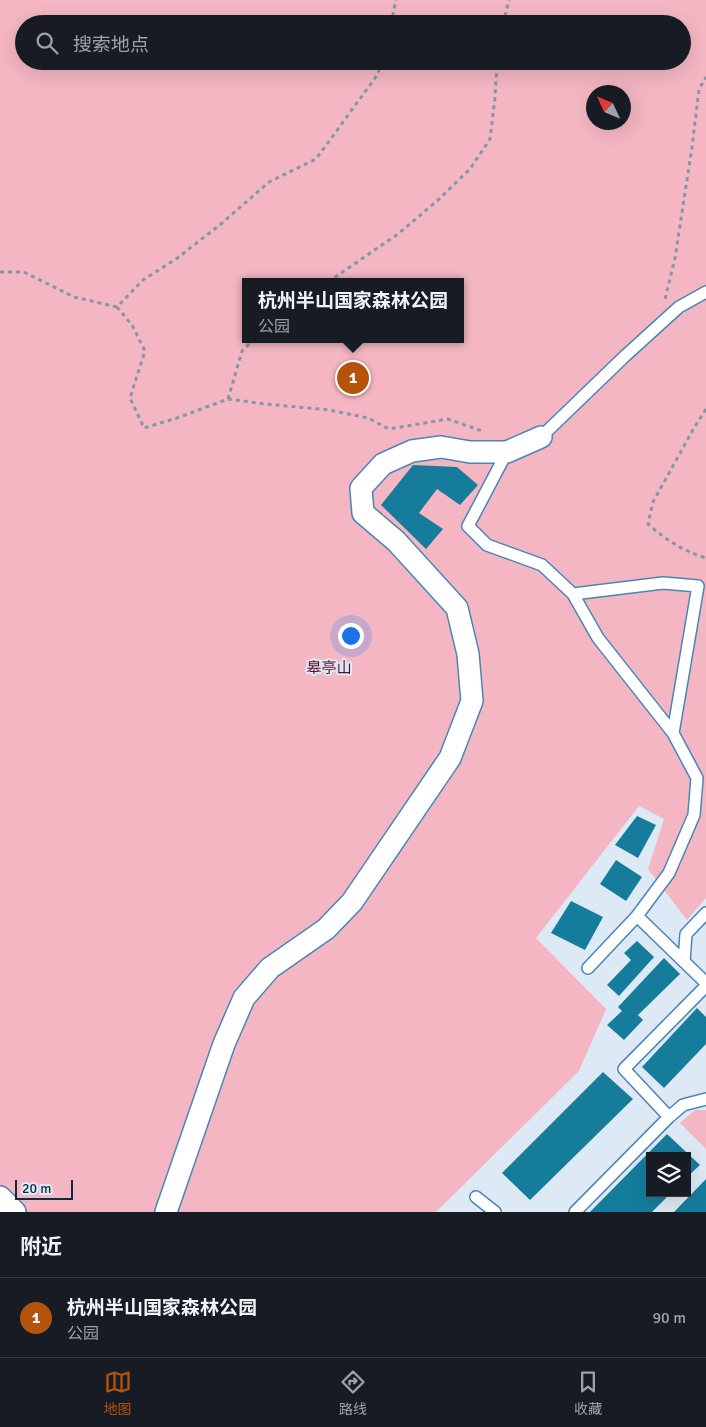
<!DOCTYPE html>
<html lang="zh">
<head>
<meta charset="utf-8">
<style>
  body { margin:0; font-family:Signika,"Noto Sans SC",sans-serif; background:#242831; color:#f1f3f6 }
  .controls { position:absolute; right:15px; bottom:15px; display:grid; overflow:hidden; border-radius:0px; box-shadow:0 5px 20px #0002 }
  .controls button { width:45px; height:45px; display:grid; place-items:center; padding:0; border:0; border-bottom:1px solid #363941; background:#171b24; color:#f1f3f6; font:25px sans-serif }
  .compass { position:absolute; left:586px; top:85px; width:45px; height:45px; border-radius:50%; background:#171b24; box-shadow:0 5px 20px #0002; rotate:314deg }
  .scale { position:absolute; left:15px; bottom:12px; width:58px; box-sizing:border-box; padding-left:5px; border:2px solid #102b3f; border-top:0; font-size:14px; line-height:18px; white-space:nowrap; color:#102b3f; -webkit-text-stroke:4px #dde9f4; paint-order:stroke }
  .you { position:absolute; left:350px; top:635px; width:18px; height:18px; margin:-12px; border:4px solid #fff; border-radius:50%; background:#1a73e8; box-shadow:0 0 0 8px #1a73e833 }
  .badge { display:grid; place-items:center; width:32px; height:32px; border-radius:50%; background:#b45309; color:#fff; font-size:16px; font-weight:700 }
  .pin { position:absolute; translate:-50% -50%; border:2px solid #fff; box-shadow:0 1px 5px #0006 }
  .popup { position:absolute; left:242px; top:278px; width:222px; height:65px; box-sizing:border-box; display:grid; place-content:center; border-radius:0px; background:#171b24; filter:drop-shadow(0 1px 4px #0005); font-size:16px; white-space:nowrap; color:#9ea1a6 }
  .popup b { font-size:19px; color:#f1f3f6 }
  .popup::after { content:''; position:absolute; left:50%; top:100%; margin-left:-10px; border:10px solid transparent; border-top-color:#171b24 }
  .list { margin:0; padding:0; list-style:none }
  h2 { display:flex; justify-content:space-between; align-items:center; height:65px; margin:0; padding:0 20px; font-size:21px }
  h2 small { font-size:16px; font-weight:400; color:#9ea1a6 }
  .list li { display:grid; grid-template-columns:32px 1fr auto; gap:15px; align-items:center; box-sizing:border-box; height:80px; padding:0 20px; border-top:1px solid #363941 }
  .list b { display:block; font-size:19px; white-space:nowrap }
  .list p { margin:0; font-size:16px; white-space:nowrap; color:#9ea1a6 }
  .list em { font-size:16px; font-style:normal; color:#9ea1a6 }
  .icon { flex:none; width:28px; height:28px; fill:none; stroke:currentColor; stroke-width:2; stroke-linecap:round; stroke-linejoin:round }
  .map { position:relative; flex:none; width:706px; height:1212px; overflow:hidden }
  .search { position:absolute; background:#171b24; box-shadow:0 5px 20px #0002; left:15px; right:15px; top:15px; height:55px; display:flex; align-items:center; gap:12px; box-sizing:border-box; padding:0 18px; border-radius:28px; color:#9ea1a6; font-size:19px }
  .sheet { height:145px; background:#171b24 }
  nav { display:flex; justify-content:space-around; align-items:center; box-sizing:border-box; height:70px; border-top:1px solid #363941; background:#171b24; font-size:14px; color:#9ea1a6 }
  nav a { display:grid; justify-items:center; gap:2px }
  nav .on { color:#b45309 }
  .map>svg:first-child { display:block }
</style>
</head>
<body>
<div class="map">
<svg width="706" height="1212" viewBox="0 0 706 1212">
  <rect width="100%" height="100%" fill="#dde9f4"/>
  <!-- green -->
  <path fill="#f4b6c3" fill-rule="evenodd" d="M 0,0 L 706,0 L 706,898 L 687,920 L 648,869 L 664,819 L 639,806 L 536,938 L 606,1009 L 579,1071 L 436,1212 L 0,1212 ZM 24,24 L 682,24 L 682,61 L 24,61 ZM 594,92 L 624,92 L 624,122 L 594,122 ZM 245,282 L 460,282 L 460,339 L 245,339 Z
    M 695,1110 L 706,1110 L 706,1149 L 680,1123 Z"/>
  <!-- building -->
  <path fill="#167c9c" d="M 413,465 L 457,467 L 478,485 L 460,505 L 437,489 L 419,513 L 443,529 L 426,549 L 381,505 Z
    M 637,816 L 656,825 L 638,858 L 615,845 Z
    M 616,860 L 642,877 L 626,901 L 600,884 Z
    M 571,901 L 603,917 L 585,950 L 551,933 Z
    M 637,941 L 654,957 L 619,996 L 607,985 L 631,960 L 624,953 Z
    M 664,958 L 680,974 L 638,1015 L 643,1020 L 624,1040 L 607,1025 L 622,1011 L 618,1007 Z
    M 697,1008 L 706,1017 L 706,1044 L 664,1088 L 642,1067 Z
    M 603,1072 L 633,1099 L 530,1200 L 502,1173 Z
    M 667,1134 L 700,1165 L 687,1177 L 687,1156 L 650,1156 L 650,1193 L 671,1193 L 652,1212 L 590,1212 Z
    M 706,1179 L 706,1212 L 674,1212 Z"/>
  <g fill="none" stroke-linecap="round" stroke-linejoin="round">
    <!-- lane casing -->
    <g stroke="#4886b8" stroke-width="14">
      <path id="lane" d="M 541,437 L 625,356 L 679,307 L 706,292
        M 507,452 L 468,526 L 487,545 L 542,565 L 573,594 L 598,638 L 673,733 L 697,778 L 694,815 L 669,873 L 637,916
        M 573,594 L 663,583 L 698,586 L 673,733
        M 684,962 L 686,934 L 706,913
        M 588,968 L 637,916 L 706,983
        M 669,1117 L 683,1105 L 706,1099
        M 476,1197 L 495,1212
        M 575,1212 L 669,1117 L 624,1069 L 706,986"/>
    </g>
    <!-- street casing -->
    <g stroke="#4886b8" stroke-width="24">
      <path id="street" d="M 0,1197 L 15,1212
        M 166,1212 L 224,1044 L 244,998 L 270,968 L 326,929 L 352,902 L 450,758 L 472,701 L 468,654 L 457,608 L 396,541 L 363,513 L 361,488 L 383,464 L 412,451 L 441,447 L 470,452 L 507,452 L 541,437"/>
    </g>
    <!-- path -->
    <path stroke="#8497a6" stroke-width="3" stroke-dasharray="4 4" stroke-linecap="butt" d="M 391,24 L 396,0
      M 503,24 L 509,0
      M 381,61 L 378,74 L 316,159 L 269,182 L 221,224 L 176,259 L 143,280 L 117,307 L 132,325 L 145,351 L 130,398 L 144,428 L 177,418 L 228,399 L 266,404 L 329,410 L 368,418 L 389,429 L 448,419 L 482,431
      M 0,272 L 24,272 L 74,297 L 117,307
      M 328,282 L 398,234 L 438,200 L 470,169 L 490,139 L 495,98 L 497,61
      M 665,299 L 675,258 L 692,147 L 699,89 L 706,77
      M 228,399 L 242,351 L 254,339
      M 706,409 L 694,428 L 653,502 L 648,524 C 666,540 683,551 706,558"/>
    <!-- lane -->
    <use href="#lane" stroke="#fff" stroke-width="11"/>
    <!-- street -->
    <use href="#street" stroke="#fff" stroke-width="21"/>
  </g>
  <g text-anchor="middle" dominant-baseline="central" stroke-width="4" stroke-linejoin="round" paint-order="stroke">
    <!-- park labels -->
    <g font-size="15" fill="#5f0c2b" stroke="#dde9f4">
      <text x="329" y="668">皋亭山</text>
    </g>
  </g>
</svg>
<div class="controls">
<button><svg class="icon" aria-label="layers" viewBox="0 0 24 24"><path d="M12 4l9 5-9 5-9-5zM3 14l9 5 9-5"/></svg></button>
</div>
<svg class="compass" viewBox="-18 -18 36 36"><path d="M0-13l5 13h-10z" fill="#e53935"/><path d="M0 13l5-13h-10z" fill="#9ea1a6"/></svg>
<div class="scale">20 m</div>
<div class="you"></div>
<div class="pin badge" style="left:353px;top:378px">1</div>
<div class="popup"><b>杭州半山国家森林公园</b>公园</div>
<div class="search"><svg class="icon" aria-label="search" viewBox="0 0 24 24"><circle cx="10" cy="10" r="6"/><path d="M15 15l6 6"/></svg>搜索地点</div>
</div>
<section class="sheet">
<h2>附近<small></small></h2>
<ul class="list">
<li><span class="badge">1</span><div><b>杭州半山国家森林公园</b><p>公园</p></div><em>90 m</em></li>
</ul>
</section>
<nav>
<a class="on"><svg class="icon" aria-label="map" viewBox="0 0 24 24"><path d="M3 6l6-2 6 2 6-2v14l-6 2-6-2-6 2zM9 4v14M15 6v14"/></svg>地图</a>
<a><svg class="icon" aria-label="directions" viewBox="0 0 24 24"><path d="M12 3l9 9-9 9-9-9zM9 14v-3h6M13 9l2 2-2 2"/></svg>路线</a>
<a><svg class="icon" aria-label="saved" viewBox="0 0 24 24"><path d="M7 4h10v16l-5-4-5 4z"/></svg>收藏</a>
</nav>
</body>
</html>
